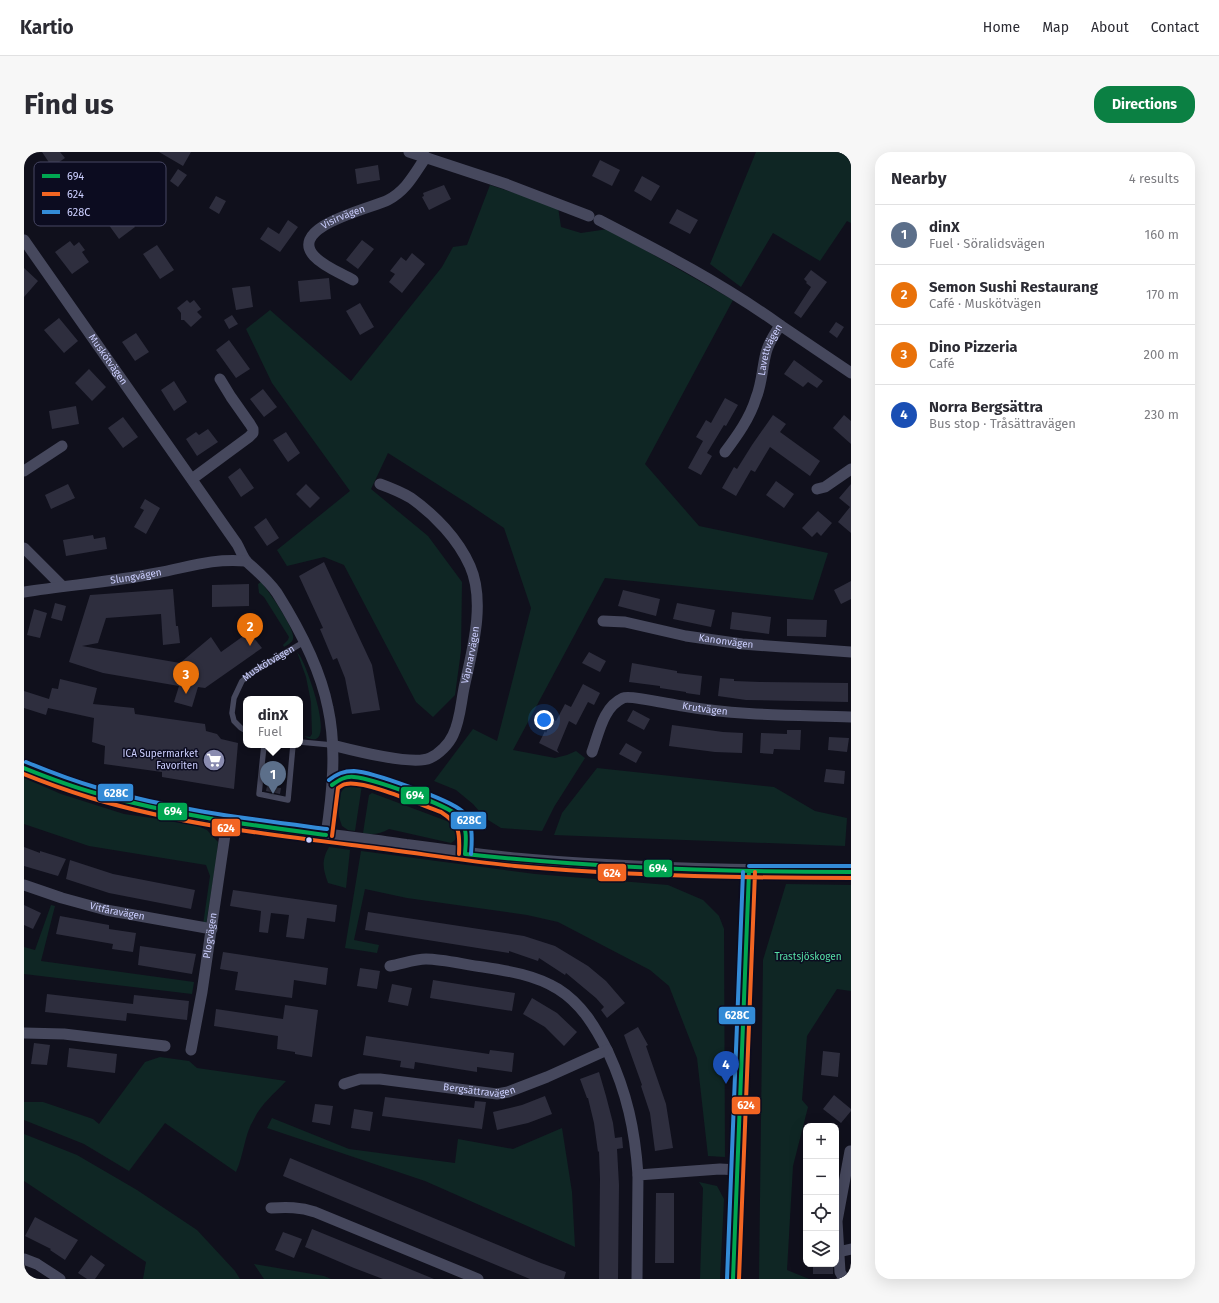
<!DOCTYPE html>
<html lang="en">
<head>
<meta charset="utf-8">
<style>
  body { margin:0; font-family:"Fira Sans",sans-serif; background:#f7f7f7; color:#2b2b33 }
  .controls { position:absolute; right:12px; bottom:12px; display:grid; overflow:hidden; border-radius:8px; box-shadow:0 4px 16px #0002 }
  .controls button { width:36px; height:36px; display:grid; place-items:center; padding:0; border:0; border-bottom:1px solid #e1e1e2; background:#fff; color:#2b2b33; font:20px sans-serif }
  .you { position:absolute; left:520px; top:568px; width:14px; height:14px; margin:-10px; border:3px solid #fff; border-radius:50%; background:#1a73e8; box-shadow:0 0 0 6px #1a73e833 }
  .badge { display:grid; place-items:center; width:26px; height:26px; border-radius:50%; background:#0b8043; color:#fff; font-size:13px; font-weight:700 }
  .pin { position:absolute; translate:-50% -33px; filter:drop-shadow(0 1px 2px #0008) }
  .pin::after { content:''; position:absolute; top:21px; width:14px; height:12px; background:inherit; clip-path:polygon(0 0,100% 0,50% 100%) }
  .popup { position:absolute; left:219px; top:544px; width:60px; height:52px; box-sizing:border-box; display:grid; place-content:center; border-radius:8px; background:#fff; filter:drop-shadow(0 1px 3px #0005); font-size:13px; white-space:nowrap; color:#7c7c81 }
  .popup b { font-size:15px; color:#2b2b33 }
  .popup::after { content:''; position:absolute; left:50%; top:100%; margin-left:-8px; border:8px solid transparent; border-top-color:#fff }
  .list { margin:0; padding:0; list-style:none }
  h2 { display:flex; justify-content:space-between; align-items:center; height:52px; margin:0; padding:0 16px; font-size:17px }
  h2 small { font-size:13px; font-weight:400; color:#7c7c81 }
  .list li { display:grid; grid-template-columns:26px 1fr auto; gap:12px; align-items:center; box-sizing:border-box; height:60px; padding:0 16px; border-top:1px solid #e1e1e2 }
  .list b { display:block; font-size:15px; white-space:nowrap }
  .list p { margin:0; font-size:13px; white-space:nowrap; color:#7c7c81 }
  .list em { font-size:13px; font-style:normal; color:#7c7c81 }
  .icon { flex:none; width:22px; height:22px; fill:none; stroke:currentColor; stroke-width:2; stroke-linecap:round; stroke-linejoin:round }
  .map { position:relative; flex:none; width:827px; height:1127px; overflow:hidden; border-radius:16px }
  header { display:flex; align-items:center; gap:24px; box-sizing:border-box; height:56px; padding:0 20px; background:#fff; border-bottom:1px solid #e1e1e2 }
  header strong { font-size:19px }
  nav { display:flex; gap:22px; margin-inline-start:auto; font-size:14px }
  .intro { display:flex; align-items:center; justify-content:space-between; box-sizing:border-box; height:96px; padding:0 24px }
  h1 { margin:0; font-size:28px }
  .button { padding:10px 18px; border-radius:16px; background:#0b8043; color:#fff; font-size:14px; font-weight:700 }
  main { display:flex; gap:24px; padding:0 24px }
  aside { flex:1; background:#fff; border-radius:16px; box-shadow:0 4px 16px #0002 }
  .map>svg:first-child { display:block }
</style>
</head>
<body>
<header>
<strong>Kartio</strong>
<nav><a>Home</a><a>Map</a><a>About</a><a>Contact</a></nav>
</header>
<div class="intro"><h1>Find us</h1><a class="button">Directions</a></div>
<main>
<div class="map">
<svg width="827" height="1127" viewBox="0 0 827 1127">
  <rect width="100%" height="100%" fill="#10101c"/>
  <!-- green -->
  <path fill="#0f2624" d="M 732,0 L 827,0 L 827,71 L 823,69 L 796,109 L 749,81 L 717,135 L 686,112 Z
    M 466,33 L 534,55 L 537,75 L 557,81 L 584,77 L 709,148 L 621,312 L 675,374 L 804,401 L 789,448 L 581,426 L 489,598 L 531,606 L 543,603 L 552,599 L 561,606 L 530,655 L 518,679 L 477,676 L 461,666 L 449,652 L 432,638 L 410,629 L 449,577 L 473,589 L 507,456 L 480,376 L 446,353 L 364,301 L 347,337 L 404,384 L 438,430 L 437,499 L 431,543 L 409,565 L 392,550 L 320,413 L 300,405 L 263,414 L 253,398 L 326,339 L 248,231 L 222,177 L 246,158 L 327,229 L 418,115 L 429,95 L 443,93 Z
    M 237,430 C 244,438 272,478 269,487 C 268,491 263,493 260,495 L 259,493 L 264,488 L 265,485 L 240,445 L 235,441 L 234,432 Z
    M 273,500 C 275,503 277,505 278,508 C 284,519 316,605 280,584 L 286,585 L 288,582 L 287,550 L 282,525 Z
    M 573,616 L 750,635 L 791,659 L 823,666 L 821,694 L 530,683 L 538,661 Z
    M 0,626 L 37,642 L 100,662 L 169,672 L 183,678 L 194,690 L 193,703 L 182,773 L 179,773 L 186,724 L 182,713 L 65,694 L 0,672 Z
    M 325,632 L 332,632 L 338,633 L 331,679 L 324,678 L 318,674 C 312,659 311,641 325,632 Z
    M 348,641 L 428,671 C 435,678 436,686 427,691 L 365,677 C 356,682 349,683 339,681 L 345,643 Z
    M 305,695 L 326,698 L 322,736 L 304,731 C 299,717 297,709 305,695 Z
    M 337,699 L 511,722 L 644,733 L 679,748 L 695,764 L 700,777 L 701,1005 L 684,1004 L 673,906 L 645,834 L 626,818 L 534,770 L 503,763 L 383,746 L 341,737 L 330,788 L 355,793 L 353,801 L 321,796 Z
    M 762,732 L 827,733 L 827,839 L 813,837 L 783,884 L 778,948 L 784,955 L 769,1014 L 763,1118 L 785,1127 L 735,1127 L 739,808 Z
    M 27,753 L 31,754 L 17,809 L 170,830 L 168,842 L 0,822 L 0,795 L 11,798 Z
    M 136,905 L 165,909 L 173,916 L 262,929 C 251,941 237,952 230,967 C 220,983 220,1003 212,1020 L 141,971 L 105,1019 L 60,992 L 0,968 L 0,950 L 19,950 L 69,967 L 75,972 L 121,910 Z
    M 248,966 L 325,997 L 431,1011 L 434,987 L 489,997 L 538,976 L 548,1040 L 551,1095 L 401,1029 L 243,976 Z
    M 0,982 L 53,1003 L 113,1038 L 173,1078 L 211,1119 L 216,1127 L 119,1127 L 122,1110 L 0,1029 Z
    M 675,1030 L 693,1034 L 700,1047 L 696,1127 L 676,1127 L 679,1036 Z
    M 230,1112 L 300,1124 L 307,1127 L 240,1127 Z"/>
  <!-- building -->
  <path fill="#2e2e3e" d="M 18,0 L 36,0 L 41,6 L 28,15 Z
    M 135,0 L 167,0 L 159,14 Z
    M 576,8 L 596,18 L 588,34 L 568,24 Z
    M 69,13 L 81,32 L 68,41 L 61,31 L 64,29 L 59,20 Z
    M 354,13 L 356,28 L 333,32 L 331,17 Z
    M 154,17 L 163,23 L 154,35 L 146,29 Z
    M 618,24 L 636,34 L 627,49 L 610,39 Z
    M 420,33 L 427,47 L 405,58 L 398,45 L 400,44 L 399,41 Z
    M 192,44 L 202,49 L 195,62 L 185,56 Z
    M 30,50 L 40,63 L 24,74 L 15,61 Z
    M 95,54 L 111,75 L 95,87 L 79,65 Z
    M 653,57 L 674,68 L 666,82 L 645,71 Z
    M 264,68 L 274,75 L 256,100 L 236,87 L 244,75 L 255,82 Z
    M 338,88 L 350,97 L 334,117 L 322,108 Z
    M 46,89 L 50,94 L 55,90 L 61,98 L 58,100 L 65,110 L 48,122 L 31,100 Z
    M 133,93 L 150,118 L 136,127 L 119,102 Z
    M 388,101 L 401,112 L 378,141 L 365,130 L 371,122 L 366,119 L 377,105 L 382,109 Z
    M 0,116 L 14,129 L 0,145 Z
    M 787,118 L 803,130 L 777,166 L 770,161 L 787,135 L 782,131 L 783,130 L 780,127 Z
    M 305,126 L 307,147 L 276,150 L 274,129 Z
    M 226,134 L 229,155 L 212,158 L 208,136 Z
    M 163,148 L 166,151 L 170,148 L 177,157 L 173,160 L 178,165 L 167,175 L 160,168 L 157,168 L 157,161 L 153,156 Z
    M 336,151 L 350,175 L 336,183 L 322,159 Z
    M 208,163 L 214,172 L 205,177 L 200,168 Z
    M 35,166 L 54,189 L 40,201 L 20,178 Z
    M 812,170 L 820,175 L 813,186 L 805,180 Z
    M 112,181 L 125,200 L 111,209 L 98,190 Z
    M 205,188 L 226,217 L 212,226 L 192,198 Z
    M 770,208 L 799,229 L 793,236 L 784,230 L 779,235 L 760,222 Z
    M 65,217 L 82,235 L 68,249 L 51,231 Z
    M 150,229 L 163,250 L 150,259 L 137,238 Z
    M 239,237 L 253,255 L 240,265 L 226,247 Z
    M 701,246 L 714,253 L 702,274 L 700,273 L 683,301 L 688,304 L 677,323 L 664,316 L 679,289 L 672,285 L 682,268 L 687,271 Z
    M 52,254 L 55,272 L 28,277 L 25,259 Z
    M 749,263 L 762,272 L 756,280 L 796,309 L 786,324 L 746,295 L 731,320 L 727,318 L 712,344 L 698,336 L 710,315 L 713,317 L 728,293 Z
    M 820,263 L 827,269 L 827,292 L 809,276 Z
    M 99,265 L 114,285 L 99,296 L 84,276 Z
    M 184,277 L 194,290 L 173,304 L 162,287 L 172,280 L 175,283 Z
    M 262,280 L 276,301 L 264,310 L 249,288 Z
    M 216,316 L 230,336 L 217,345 L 204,325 Z
    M 752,329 L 770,342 L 760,356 L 742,343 Z
    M 44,332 L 51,346 L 27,357 L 21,343 Z
    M 282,332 L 296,346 L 286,356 L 272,342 Z
    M 827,332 L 827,381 L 814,370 L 826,355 L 815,346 Z
    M 121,347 L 136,356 L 122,382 L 110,375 L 120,358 L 116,356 Z
    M 794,359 L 808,371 L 797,384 L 793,380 L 788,385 L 778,376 Z
    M 242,366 L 255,386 L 243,394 L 230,375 Z
    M 69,383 L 70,387 L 81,385 L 83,397 L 42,404 L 39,388 Z
    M 300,410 L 348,513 L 356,558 L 328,562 L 321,526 L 313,506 L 309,508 L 296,477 L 299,476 L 275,424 Z
    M 827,429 L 827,447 L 817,452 L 810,438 Z
    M 225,432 L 225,454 L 188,455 L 188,433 Z
    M 149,437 L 152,474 L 154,474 L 156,491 L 139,493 L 137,462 L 82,466 L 74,491 L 58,494 L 156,511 L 187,485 L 197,500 L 225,480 L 238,496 L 181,536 L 174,535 L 168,555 L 150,550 L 155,534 L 79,521 L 45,510 L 66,443 Z
    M 599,438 L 636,447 L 632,464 L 594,454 Z
    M 31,451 L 42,454 L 38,469 L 27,466 Z
    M 653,451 L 691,458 L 687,475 L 649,467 Z
    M 10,457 L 23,461 L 16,486 L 3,483 Z
    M 708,460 L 747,465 L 745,482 L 706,477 Z
    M 763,467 L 803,468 L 802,485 L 763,484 Z
    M 565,500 L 582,509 L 576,520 L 558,511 Z
    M 608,511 L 653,519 L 653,521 L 678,524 L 676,543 L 662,541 L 662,540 L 636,536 L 636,534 L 605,530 Z
    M 696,526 L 710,527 L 710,529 L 736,530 L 824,531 L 824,550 L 722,548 L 694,544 Z
    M 36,527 L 73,536 L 69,552 L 110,556 L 111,562 L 181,572 L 182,579 L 193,582 L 197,587 L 214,591 L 210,637 L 138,625 L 138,620 L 80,612 L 81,594 L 68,590 L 70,566 L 24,556 L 22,563 L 0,556 L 0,539 L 25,547 L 28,536 L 34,537 Z
    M 559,532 L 576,541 L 570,553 L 564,550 L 552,573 L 545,569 L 533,598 L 535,601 L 515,591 L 521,579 L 522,581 L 528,567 L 532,569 L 541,552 L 547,555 Z
    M 609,558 L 626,567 L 620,578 L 603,569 Z
    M 648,573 L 699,580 L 719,581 L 718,601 L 691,600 L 645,594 Z
    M 763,578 L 777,578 L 776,598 L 750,597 L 749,602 L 736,601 L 737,581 L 763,582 Z
    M 805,585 L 825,586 L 823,600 L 804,598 Z
    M 602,591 L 618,600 L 612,611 L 595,602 Z
    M 802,617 L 821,619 L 820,632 L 800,630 Z
    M 243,634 L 257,636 L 256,642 L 242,639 Z
    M 0,695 L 16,701 L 16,699 L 42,707 L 34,724 L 0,714 Z
    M 46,708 L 89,722 L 171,738 L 167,757 L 85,741 L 42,727 Z
    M 209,738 L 313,753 L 311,770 L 283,766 L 280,787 L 262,785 L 265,763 L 247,761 L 244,781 L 235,780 L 237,759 L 206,754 Z
    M 0,753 L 17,761 L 9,777 L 0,773 Z
    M 344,760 L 500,784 L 531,794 L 564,814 L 582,829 L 601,851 L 583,866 L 577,858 L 580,855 L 572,846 L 542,821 L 541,823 L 515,806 L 514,809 L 485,799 L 485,801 L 341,778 Z
    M 36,764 L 85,773 L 85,777 L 112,781 L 109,800 L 88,797 L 89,792 L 32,782 Z
    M 116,794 L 172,802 L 168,822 L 114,813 Z
    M 199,800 L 304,816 L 302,833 L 270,828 L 268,846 L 211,838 L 214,820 L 196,817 Z
    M 336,816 L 356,819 L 353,837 L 333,834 Z
    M 409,828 L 491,841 L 488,859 L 406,846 Z
    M 368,832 L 388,836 L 384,854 L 364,850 Z
    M 23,842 L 109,852 L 110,843 L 165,849 L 163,868 L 103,861 L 102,869 L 21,860 Z
    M 508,846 L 533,861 L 553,880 L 540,894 L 521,875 L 499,862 Z
    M 261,853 L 294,858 L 288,905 L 271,902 L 271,900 L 253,897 L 254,884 L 190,874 L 192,857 L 259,867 Z
    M 614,875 L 624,893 L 622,894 L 642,952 L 649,996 L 631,999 L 626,961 L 617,934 L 618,933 L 600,883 Z
    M 342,884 L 465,902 L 466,898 L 490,901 L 488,920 L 453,915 L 453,920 L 391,910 L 390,917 L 376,915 L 377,909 L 339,903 Z
    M 10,891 L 26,893 L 23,913 L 7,912 Z
    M 45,896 L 93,902 L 91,921 L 43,915 Z
    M 799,899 L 816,901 L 814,925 L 797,923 Z
    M 575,920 L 582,944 L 589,971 L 591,986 L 598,985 L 599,996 L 593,997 L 595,1033 L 594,1127 L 575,1127 L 576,1027 L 575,999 L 574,1000 L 570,971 L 564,946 L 563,946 L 556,927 Z
    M 810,943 L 827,957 L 827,959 L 817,971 L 799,957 Z
    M 521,944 L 528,962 L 504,971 L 473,978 L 469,960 L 498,953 Z
    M 361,945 L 450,956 L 451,949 L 462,950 L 458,977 L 358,964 Z
    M 291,952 L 309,954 L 306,973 L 288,970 Z
    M 330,957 L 349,960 L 346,979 L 327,976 Z
    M 266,1006 L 517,1111 L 542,1120 L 540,1127 L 506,1127 L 259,1024 Z
    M 632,1041 L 650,1041 L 650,1111 L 631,1111 Z
    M 11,1065 L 54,1088 L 41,1108 L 26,1098 L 27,1097 L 1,1084 Z
    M 288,1077 L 332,1095 L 410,1127 L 359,1127 L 330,1116 L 281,1095 Z
    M 259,1080 L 278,1087 L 270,1106 L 251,1098 Z
    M 67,1103 L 81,1113 L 71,1127 L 63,1127 L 54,1121 Z
    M 789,1112 L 809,1112 L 809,1122 L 789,1122 Z"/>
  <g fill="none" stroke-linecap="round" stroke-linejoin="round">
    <!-- service -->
    <g stroke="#46485d" stroke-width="5.5">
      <path id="s1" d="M 222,579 L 217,576 L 210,569 L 208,561 L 210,546 L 218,529 L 230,519 L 280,490"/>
      <path d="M 276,590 L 308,593"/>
      <path d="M 240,593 L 235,642 L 264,648 L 269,593"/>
      <path d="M 308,633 L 318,626 L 330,625 L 356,631 L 420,655 L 434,664 L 440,673 L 442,689 L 441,702"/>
    </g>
    <!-- minor -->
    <g stroke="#46485d" stroke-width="11">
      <path d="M 385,0 L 482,32 L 565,64"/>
      <path d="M 575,68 C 637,100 699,132 756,173"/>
      <path id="s2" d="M 0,88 L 213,392 C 216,397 219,406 223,410 C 234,420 244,428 253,441 C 275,476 296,515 304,556 C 313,597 308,643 302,683"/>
      <path id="s3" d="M 329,128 C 317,121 300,115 290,104 C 263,74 349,56 364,48 C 383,38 390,22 402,5"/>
      <path id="s4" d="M 701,300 C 713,284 726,266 732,246 C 738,232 738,216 742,201 C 744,191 751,182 756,173 L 827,221"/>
      <path d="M 0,319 L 38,294"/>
      <path d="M 168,327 L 225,285 L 229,281 L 229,277 L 226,272 L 207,245 L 196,227"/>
      <path d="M 793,337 L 801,335 L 827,317"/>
      <path d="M 0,396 L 38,434"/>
      <path id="s5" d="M 0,440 C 44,433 89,430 133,421 C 165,415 188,406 222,409"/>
      <path id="s6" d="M 579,469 L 601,470 L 662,484 L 718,492 L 827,500"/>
      <path id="s7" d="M 308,593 C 328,598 389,614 406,606 C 415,602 425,592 429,583 C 436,569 437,551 440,536 C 448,499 462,450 446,414 C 434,387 411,363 387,346 C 377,340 367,336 356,332"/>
      <path id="s8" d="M 568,600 C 575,581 579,555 599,546 C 606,543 649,553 659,554 C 715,564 771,563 827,565"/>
      <path id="s9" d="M 0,733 L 38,746 L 82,758 L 188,777"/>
      <path d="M 366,814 C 378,812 391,807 402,807 C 419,807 442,813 459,815 C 485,819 511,823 534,837 C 558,852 572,876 584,900 C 603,941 611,978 614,1023"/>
      <path d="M 0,881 L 40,882 L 141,894"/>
      <path id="s10" d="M 167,898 L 178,840 L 203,669"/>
      <path id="s11" d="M 320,932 L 336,927 L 356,927 L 473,942 L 484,940 L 523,925 L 583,898"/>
      <path d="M 247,1056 C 263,1055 276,1055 291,1060 L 454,1127"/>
      <path d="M 814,1100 L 827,1097"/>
      <path d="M 0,1107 L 13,1112 L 36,1127"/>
      <path d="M 613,1127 L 614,1023 L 696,1017 L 714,1018"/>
      <path d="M 709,1127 L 714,1018 L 725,720"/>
      <path d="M 820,1127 L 816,1120 L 813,1069 L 826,999"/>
    </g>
    <!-- tertiary -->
    <path stroke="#46485d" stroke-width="14" d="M 0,616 C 92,655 189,667 286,681 C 318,686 350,689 382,694 C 424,699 466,706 508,709 C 614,718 720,720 827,720"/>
    <!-- bus-1 casing -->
    <g stroke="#0c0c20" stroke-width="7">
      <path id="bus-1" d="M 0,616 C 25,626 49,635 75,642 C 149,663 226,673 302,683
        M 308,633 C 315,628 321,624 330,625 C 349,627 422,652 434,664 C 444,673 442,690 441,702
        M 441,702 C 569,716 698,720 827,720
        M 709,1127 L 725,720"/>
    </g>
    <!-- bus-2 casing -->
    <g stroke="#0c0c20" stroke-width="7">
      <path id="bus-2" d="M 0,622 C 22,631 45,639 67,646 C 154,672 247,683 336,694 C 388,700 439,709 491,714 C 602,724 715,726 827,726
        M 308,684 L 314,636 C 316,635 319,632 322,632 C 341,628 397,653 417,660 C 436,672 436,681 435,702
        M 715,1127 L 731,720"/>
    </g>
    <!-- bus-3 casing -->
    <g stroke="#0c0c20" stroke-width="7">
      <path id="bus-3" d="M 2,610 C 26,620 50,629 74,636 C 149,658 226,667 303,677
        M 305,628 C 313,622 319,619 330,619 C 348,620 424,647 438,659 C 450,670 448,688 447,702
        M 725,714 L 827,714
        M 703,1127 L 719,720"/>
    </g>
    <!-- bus-1 -->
    <use href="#bus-1" stroke="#00a651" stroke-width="4"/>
    <!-- bus-2 -->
    <use href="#bus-2" stroke="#f26522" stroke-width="4"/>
    <!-- bus-3 -->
    <use href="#bus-3" stroke="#338bd7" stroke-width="4"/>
  </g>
  <!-- icons -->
  <defs>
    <g id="supermarket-disc" transform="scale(1.15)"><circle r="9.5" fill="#8a8cb0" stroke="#0c0c20"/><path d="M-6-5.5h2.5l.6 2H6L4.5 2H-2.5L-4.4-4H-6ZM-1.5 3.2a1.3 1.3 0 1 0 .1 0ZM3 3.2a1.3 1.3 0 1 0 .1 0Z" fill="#fff"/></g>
  </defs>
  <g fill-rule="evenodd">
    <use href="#supermarket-disc" x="190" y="608"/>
  </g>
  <!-- markers -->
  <circle fill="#cccfff" stroke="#0c0c20" stroke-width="1.5" cx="285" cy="688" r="3.5"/>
  <g text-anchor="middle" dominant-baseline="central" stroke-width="3" stroke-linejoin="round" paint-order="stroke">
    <!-- street labels -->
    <g font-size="10" fill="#cccfff" stroke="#0c0c20">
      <text stroke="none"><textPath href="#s3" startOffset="105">Visirvägen</textPath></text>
      <text stroke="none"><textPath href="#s4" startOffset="113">Lavettvägen</textPath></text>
      <text stroke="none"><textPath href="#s2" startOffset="146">Muskötvägen</textPath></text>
      <text stroke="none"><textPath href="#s5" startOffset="113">Slungvägen</textPath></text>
      <text stroke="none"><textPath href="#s6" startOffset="125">Kanonvägen</textPath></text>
      <text stroke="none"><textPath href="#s7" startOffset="215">Väpnarvägen</textPath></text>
      <text stroke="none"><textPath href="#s1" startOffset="90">Muskötvägen</textPath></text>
      <text stroke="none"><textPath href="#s8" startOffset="147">Krutvägen</textPath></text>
      <text stroke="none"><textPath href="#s9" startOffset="97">Vitfåravägen</textPath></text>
      <text stroke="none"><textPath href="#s10" startOffset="116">Plogvägen</textPath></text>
      <text stroke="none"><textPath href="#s11" startOffset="137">Bergsättravägen</textPath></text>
    </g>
    <!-- poi labels -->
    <g font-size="10" fill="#cccfff" stroke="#0c0c20" text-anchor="end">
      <text x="174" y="602">ICA Supermarket<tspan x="174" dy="12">Favoriten</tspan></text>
    </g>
    <!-- park labels -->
    <g font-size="10" fill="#56e0a6" stroke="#0c0c20">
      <text x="784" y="805">Trastsjöskogen</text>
    </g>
  </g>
  <!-- legend -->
  <rect x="10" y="10" width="132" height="64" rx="6" fill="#0c0c20" stroke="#464663" stroke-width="1"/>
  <rect x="18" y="22" width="18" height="4" fill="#00a651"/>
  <rect x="18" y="40" width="18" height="4" fill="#f26522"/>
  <rect x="18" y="58" width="18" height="4" fill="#338bd7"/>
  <g font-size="11" fill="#cccfff">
    <text x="43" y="28">694</text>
    <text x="43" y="46">624</text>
    <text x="43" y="64">628C</text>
  </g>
  <g stroke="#0c0c20" stroke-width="1.5">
    <rect x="73" y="631" width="37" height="19" rx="4" fill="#338bd7"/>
    <rect x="376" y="634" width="30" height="19" rx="4" fill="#00a651"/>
    <rect x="133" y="650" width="31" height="19" rx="4" fill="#00a651"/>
    <rect x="426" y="659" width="37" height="19" rx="4" fill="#338bd7"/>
    <rect x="187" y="666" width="30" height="19" rx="4" fill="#f26522"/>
    <rect x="619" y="707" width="30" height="19" rx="4" fill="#00a651"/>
    <rect x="573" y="711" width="30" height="19" rx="4" fill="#f26522"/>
    <rect x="694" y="854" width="38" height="19" rx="4" fill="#338bd7"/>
    <rect x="707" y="944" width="30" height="19" rx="4" fill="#f26522"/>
  </g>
  <g font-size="11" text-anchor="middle" font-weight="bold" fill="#fff">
    <text x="92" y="645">628C</text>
    <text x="391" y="647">694</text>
    <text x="149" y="663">694</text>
    <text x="445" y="672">628C</text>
    <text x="202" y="680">624</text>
    <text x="634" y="720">694</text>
    <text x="588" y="725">624</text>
    <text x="713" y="867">628C</text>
    <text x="722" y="957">624</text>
  </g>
</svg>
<div class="controls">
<button>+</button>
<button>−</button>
<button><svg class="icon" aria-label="locate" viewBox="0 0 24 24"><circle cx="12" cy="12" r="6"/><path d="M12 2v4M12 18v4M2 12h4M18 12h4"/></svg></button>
<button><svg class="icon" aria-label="layers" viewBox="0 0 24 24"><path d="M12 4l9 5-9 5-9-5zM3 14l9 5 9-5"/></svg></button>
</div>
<div class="you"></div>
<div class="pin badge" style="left:249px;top:642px;background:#5c6f8a">1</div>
<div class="popup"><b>dinX</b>Fuel</div>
<div class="pin badge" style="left:226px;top:494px;background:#e8710a">2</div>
<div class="pin badge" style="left:162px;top:542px;background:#e8710a">3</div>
<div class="pin badge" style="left:702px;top:932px;background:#1a4fb4">4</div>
</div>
<aside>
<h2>Nearby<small>4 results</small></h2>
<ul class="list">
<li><span class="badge" style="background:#5c6f8a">1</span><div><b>dinX</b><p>Fuel · Söralidsvägen</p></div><em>160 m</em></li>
<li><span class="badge" style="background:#e8710a">2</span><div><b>Semon Sushi Restaurang</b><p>Café · Muskötvägen</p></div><em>170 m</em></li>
<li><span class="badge" style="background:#e8710a">3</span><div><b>Dino Pizzeria</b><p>Café</p></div><em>200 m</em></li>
<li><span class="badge" style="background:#1a4fb4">4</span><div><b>Norra Bergsättra</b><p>Bus stop · Tråsättravägen</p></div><em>230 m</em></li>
</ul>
</aside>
</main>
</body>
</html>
